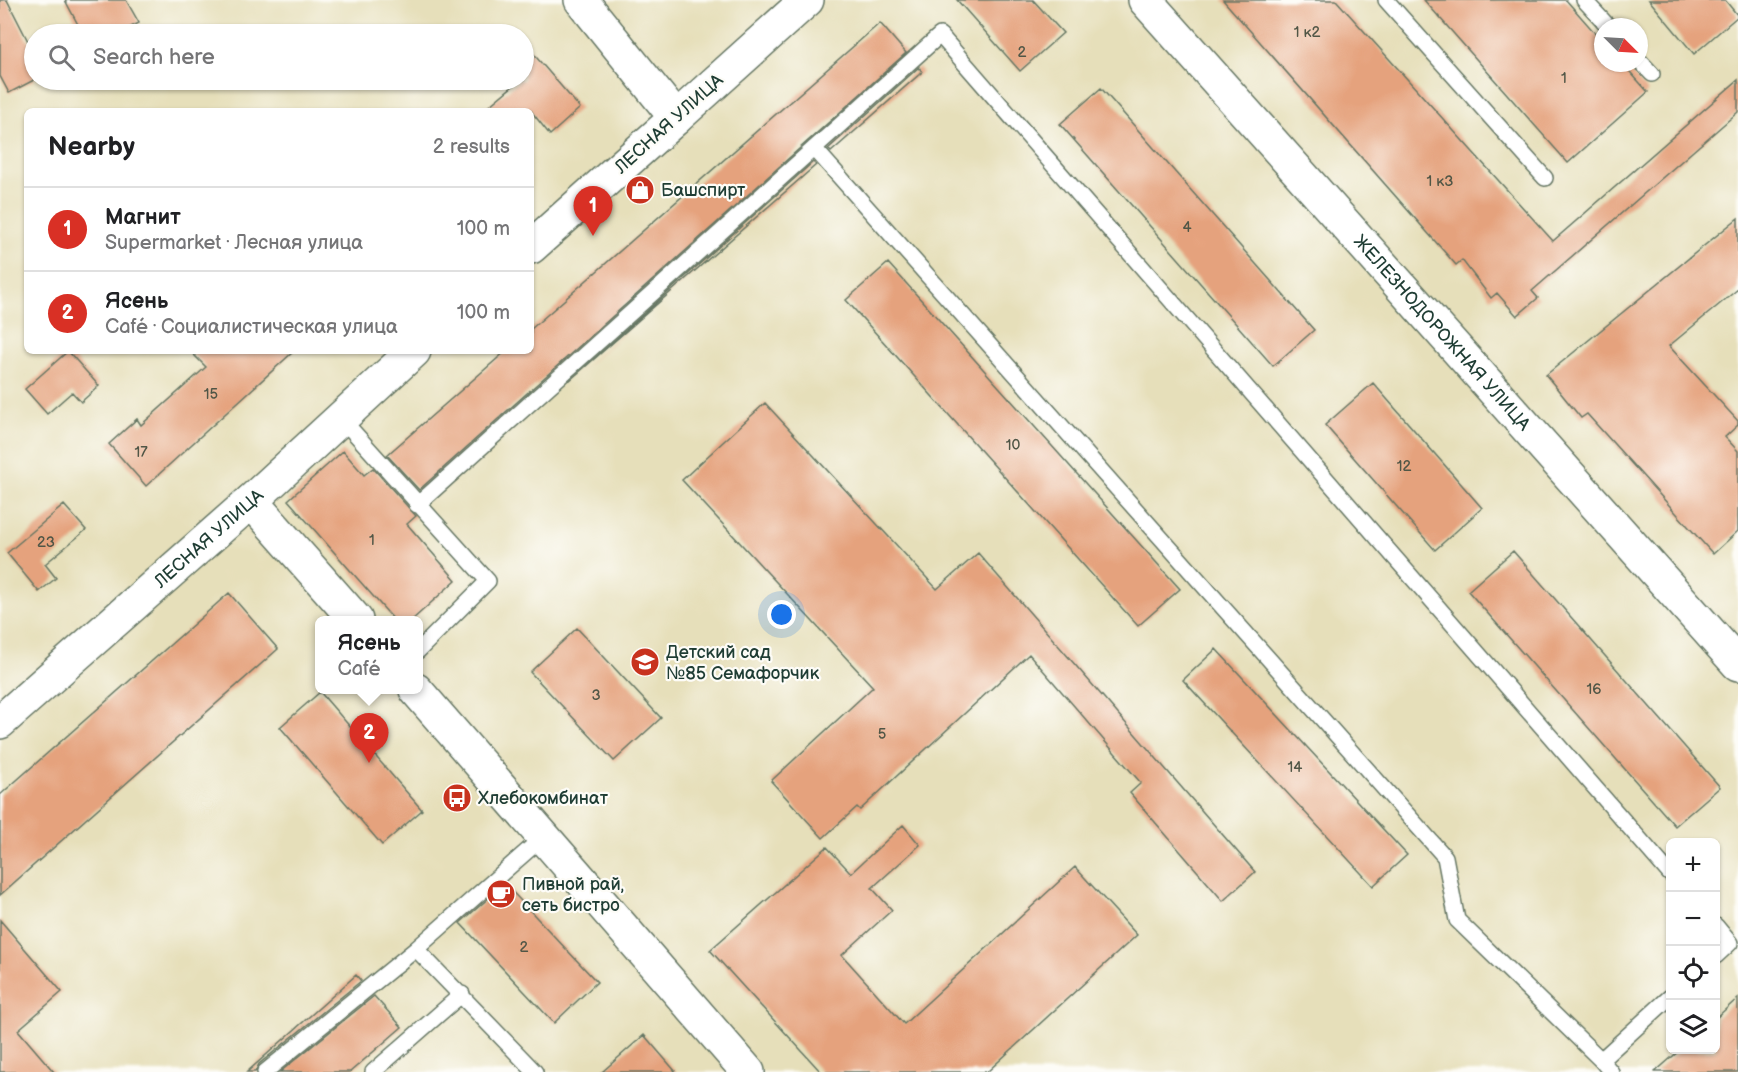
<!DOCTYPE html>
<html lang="en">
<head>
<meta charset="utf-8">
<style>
  body { margin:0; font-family:"Balsamiq Sans",sans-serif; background:#f2f2f2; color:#202124 }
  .controls { position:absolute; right:18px; bottom:18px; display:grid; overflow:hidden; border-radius:9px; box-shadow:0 2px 4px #0004 }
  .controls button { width:54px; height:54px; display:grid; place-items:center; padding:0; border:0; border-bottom:2px solid #e0e0e0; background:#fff; color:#202124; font:30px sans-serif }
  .compass { position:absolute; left:1594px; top:18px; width:54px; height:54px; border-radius:50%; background:#fff; box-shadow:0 2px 4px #0004; rotate:114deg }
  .you { position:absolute; left:782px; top:615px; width:21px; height:21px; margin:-15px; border:4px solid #fff; border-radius:50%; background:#1a73e8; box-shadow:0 0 0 9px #1a73e833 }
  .badge { display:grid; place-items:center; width:39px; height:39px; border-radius:50%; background:#d93025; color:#fff; font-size:20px; font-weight:700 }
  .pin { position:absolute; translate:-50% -50px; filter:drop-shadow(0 2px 3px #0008) }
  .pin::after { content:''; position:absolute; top:32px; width:21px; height:18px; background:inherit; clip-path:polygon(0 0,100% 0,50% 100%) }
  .popup { position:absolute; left:315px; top:616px; width:108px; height:78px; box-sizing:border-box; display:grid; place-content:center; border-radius:9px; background:#fff; filter:drop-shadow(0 2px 4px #0005); font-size:20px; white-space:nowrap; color:#757577 }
  .popup b { font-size:22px; color:#202124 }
  .popup::after { content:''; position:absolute; left:50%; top:100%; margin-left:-12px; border:12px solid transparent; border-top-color:#fff }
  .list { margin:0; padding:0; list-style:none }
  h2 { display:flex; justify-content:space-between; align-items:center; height:78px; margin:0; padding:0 24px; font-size:26px }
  h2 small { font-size:20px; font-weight:400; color:#757577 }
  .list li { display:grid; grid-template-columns:39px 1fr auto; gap:18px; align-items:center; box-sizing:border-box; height:84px; padding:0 24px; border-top:2px solid #e0e0e0 }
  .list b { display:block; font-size:22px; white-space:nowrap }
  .list p { margin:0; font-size:20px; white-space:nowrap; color:#757577 }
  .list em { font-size:20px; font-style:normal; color:#757577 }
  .icon { flex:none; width:33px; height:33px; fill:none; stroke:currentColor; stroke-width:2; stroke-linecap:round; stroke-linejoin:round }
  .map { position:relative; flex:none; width:1738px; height:1072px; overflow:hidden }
  .search { position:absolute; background:#fff; box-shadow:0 2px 4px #0004; left:24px; top:24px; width:510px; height:66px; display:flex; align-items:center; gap:15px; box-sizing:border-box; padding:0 21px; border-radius:33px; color:#757577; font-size:22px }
  .panel { position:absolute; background:#fff; box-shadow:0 2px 4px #0004; left:24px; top:108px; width:510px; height:246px; border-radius:9px }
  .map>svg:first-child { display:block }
</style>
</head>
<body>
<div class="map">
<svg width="1738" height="1072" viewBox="0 0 1738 1072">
  <rect width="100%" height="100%" fill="#fdfcf7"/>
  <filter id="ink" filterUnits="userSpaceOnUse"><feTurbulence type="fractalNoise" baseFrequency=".0167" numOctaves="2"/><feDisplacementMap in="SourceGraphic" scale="12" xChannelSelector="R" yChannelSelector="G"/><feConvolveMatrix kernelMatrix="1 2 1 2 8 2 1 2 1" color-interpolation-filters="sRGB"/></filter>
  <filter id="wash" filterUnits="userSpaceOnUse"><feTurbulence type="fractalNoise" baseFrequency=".008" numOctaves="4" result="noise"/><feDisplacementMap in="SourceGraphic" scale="24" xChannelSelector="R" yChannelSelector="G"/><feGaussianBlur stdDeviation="1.35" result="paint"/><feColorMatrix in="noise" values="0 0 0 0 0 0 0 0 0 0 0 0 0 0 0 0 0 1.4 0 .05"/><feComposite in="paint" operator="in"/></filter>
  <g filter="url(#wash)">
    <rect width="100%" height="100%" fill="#e6dfba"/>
    <g id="blocks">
      <!-- building -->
      <path fill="#e5a27d" d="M 0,0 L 7,0 L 34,53 L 34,80 L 9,93 L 0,76 Z
        M 65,0 L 126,0 L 139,23 L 117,34 L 83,34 Z
        M 957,0 L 1033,0 L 1063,33 L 1020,71 Z
        M 1223,0 L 1336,0 L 1553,241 L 1738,80 L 1738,112 L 1532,291 L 1538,298 L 1517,316 L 1497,293 L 1491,298 L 1462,260 L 1456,265 Z
        M 1424,0 L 1566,0 L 1603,42 L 1603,63 L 1622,63 L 1648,92 L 1568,163 Z
        M 1649,0 L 1725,0 L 1738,16 L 1694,54 Z
        M 880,23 L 906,53 L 419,490 L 387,455 L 506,351 L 531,351 L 531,329 Z
        M 524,43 L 580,108 L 550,135 L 531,111 L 483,111 L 520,80 L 524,80 Z
        M 919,67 L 922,72 L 831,152 L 828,149 Z
        M 1101,88 L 1314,330 L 1273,366 L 1060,124 Z
        M 813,162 L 816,165 L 569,381 Z
        M 1738,218 L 1738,289 L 1669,346 L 1738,421 L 1738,425 L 1725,437 L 1738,451 L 1738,531 L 1713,554 L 1587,414 L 1581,418 L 1546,375 Z
        M 888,263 L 1180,589 L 1138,626 L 846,300 Z
        M 68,351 L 99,386 L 81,402 L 72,392 L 47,414 L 25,389 Z
        M 190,351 L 294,351 L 146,486 L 109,444 L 137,419 L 141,425 L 206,367 Z
        M 1373,383 L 1482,508 L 1435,550 L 1325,425 Z
        M 765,403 L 937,589 L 978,553 L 1255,872 L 1223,901 L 1130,793 L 1141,783 L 1029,654 L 860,810 L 857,807 L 823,838 L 771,781 L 873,687 L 682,480 Z
        M 343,451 L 364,475 L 373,468 L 416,516 L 407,524 L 456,580 L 411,621 L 395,621 L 288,500 Z
        M 64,505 L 86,530 L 45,564 L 56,578 L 39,592 L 7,553 Z
        M 1513,551 L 1720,787 L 1675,826 L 1468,591 Z
        M 229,593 L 278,649 L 0,895 L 0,795 Z
        M 577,628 L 661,718 L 614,761 L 530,672 Z
        M 1216,649 L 1407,855 L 1373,886 L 1183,680 Z
        M 320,692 L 422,810 L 382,845 L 280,727 Z
        M 903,825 L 920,845 L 872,888 L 892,910 L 842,955 L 904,1024 L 1075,867 L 1137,935 L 987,1072 L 821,1072 L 710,950 L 827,847 L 851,873 Z
        M 505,884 L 597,982 L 554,1023 L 460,923 Z
        M 0,920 L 62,992 L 18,1030 L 54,1072 L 0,1072 Z
        M 356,975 L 361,981 L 259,1064 L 255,1072 L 247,1072 Z
        M 374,996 L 402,1027 L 350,1072 L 280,1072 Z
        M 1738,998 L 1738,1072 L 1655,1072 L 1680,1050 L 1716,1050 L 1716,1018 Z
        M 644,1035 L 676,1072 L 602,1072 Z"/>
    </g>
  </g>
  <g filter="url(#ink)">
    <use href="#blocks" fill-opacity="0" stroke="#657663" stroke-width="1.5"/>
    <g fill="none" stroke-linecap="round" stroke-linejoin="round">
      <!-- service casing -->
      <g stroke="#657663" stroke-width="18">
        <path id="service" d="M 1386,0 L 1545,178
          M 1584,0 L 1609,27
          M 1639,60 L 1652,74
          M 814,148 L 1445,857 L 1457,920 L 1601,1060
          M 340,417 L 488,581 L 418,651
          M 417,505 L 940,35 L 1670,874
          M 1716,926 L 1730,943 L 1716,956
          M 416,949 L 535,1072
          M 265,1072 L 416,949 L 542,838
          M 373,1072 L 462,994
          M 1611,1072 L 1601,1060 L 1670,997"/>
      </g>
      <!-- tertiary casing -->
      <g stroke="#657663" stroke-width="36">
        <path id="tertiary" d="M 251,501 L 356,620
          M 416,690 L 748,1072"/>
      </g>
      <!-- secondary casing -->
      <g stroke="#657663" stroke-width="36">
        <g id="secondary">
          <path id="s1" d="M 1145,0 L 1738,664"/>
          <path d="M 676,118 L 807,0"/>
        </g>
      </g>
      <!-- primary casing -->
      <g stroke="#657663" stroke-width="36">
        <g id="primary">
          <path d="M 531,247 L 676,118 L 581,0"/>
          <path id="s2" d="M 0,722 L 251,501 L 414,351"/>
        </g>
      </g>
      <!-- service -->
      <use href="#service" stroke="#fff" stroke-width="15"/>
      <!-- tertiary -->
      <use href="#tertiary" stroke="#fff" stroke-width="33"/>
      <!-- secondary -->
      <use href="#secondary" stroke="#fff" stroke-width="33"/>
      <!-- primary -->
      <use href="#primary" stroke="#fff" stroke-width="33"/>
    </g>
  </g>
  <!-- icons -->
  <defs>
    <g id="shop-disc" transform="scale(1.5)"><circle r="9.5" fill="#c8321e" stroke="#fdfcf7"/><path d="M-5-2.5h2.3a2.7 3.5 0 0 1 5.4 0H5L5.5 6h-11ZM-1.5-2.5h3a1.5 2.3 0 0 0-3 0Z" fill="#fff"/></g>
    <g id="school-disc" transform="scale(1.5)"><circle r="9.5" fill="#c8321e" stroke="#fdfcf7"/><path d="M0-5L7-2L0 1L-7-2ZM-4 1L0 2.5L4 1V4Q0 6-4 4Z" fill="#fff"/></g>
    <g id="bus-disc" transform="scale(1.5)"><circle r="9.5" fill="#c8321e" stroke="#fdfcf7"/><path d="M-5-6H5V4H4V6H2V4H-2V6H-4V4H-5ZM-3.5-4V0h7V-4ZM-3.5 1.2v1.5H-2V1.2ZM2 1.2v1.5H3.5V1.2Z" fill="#fff"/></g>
    <g id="cafe-disc" transform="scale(1.5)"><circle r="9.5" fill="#c8321e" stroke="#fdfcf7"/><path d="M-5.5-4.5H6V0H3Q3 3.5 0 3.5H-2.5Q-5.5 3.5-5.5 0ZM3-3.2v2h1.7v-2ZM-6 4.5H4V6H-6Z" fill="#fff"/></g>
  </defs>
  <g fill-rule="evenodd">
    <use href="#shop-disc" x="640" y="190"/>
    <use href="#school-disc" x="645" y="662"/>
    <use href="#bus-disc" x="457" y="798"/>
    <use href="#cafe-disc" x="501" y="894"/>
  </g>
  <g text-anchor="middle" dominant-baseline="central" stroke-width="4.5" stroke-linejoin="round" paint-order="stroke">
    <!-- number labels -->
    <g font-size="15" fill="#505646">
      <text x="1307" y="32">1 к2</text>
      <text x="1022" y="52">2</text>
      <text x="1564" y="78">1</text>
      <text x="1440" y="181">1 к3</text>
      <text x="1187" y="227">4</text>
      <text x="211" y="394">15</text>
      <text x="1013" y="445">10</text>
      <text x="141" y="452">17</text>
      <text x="1404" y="466">12</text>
      <text x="372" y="540">1</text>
      <text x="46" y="542">23</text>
      <text x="1594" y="689">16</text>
      <text x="596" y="695">3</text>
      <text x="882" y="734">5</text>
      <text x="1295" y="767">14</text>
      <text x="524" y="947">2</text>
    </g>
    <!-- street labels -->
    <g font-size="18" fill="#1f3d34" stroke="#fdfcf7">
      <text transform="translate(669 124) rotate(-42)">ЛЕСНАЯ УЛИЦА</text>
      <text stroke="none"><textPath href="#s1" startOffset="446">ЖЕЛЕЗНОДОРОЖНАЯ УЛИЦА</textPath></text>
      <text stroke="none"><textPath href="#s2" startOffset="278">ЛЕСНАЯ УЛИЦА</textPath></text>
    </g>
    <!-- poi labels -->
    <g font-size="18" fill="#1f3d34" stroke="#fdfcf7" text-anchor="start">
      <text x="661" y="190">Башспирт</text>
      <text x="666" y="652">Детский сад<tspan x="666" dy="21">№85 Семафорчик</tspan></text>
      <text x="478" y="798">Хлебокомбинат</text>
      <text x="522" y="884">Пивной рай,<tspan x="522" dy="21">сеть бистро</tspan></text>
    </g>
  </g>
</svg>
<div class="controls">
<button>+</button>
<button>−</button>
<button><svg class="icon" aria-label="locate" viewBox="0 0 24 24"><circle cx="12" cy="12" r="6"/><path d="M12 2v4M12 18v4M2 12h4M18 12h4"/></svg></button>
<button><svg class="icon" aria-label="layers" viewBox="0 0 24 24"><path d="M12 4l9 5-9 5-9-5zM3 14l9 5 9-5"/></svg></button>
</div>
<svg class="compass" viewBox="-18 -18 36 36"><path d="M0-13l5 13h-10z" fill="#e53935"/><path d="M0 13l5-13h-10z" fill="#757577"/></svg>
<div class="you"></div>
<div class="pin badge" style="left:593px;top:236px">1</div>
<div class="pin badge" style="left:369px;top:763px">2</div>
<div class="popup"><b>Ясень</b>Café</div>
<div class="search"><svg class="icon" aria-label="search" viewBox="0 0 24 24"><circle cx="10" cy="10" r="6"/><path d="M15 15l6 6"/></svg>Search here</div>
<section class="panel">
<h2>Nearby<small>2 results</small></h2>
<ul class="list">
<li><span class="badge">1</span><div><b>Магнит</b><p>Supermarket · Лесная улица</p></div><em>100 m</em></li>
<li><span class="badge">2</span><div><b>Ясень</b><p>Café · Социалистическая улица</p></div><em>100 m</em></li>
</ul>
</section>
</div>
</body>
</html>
